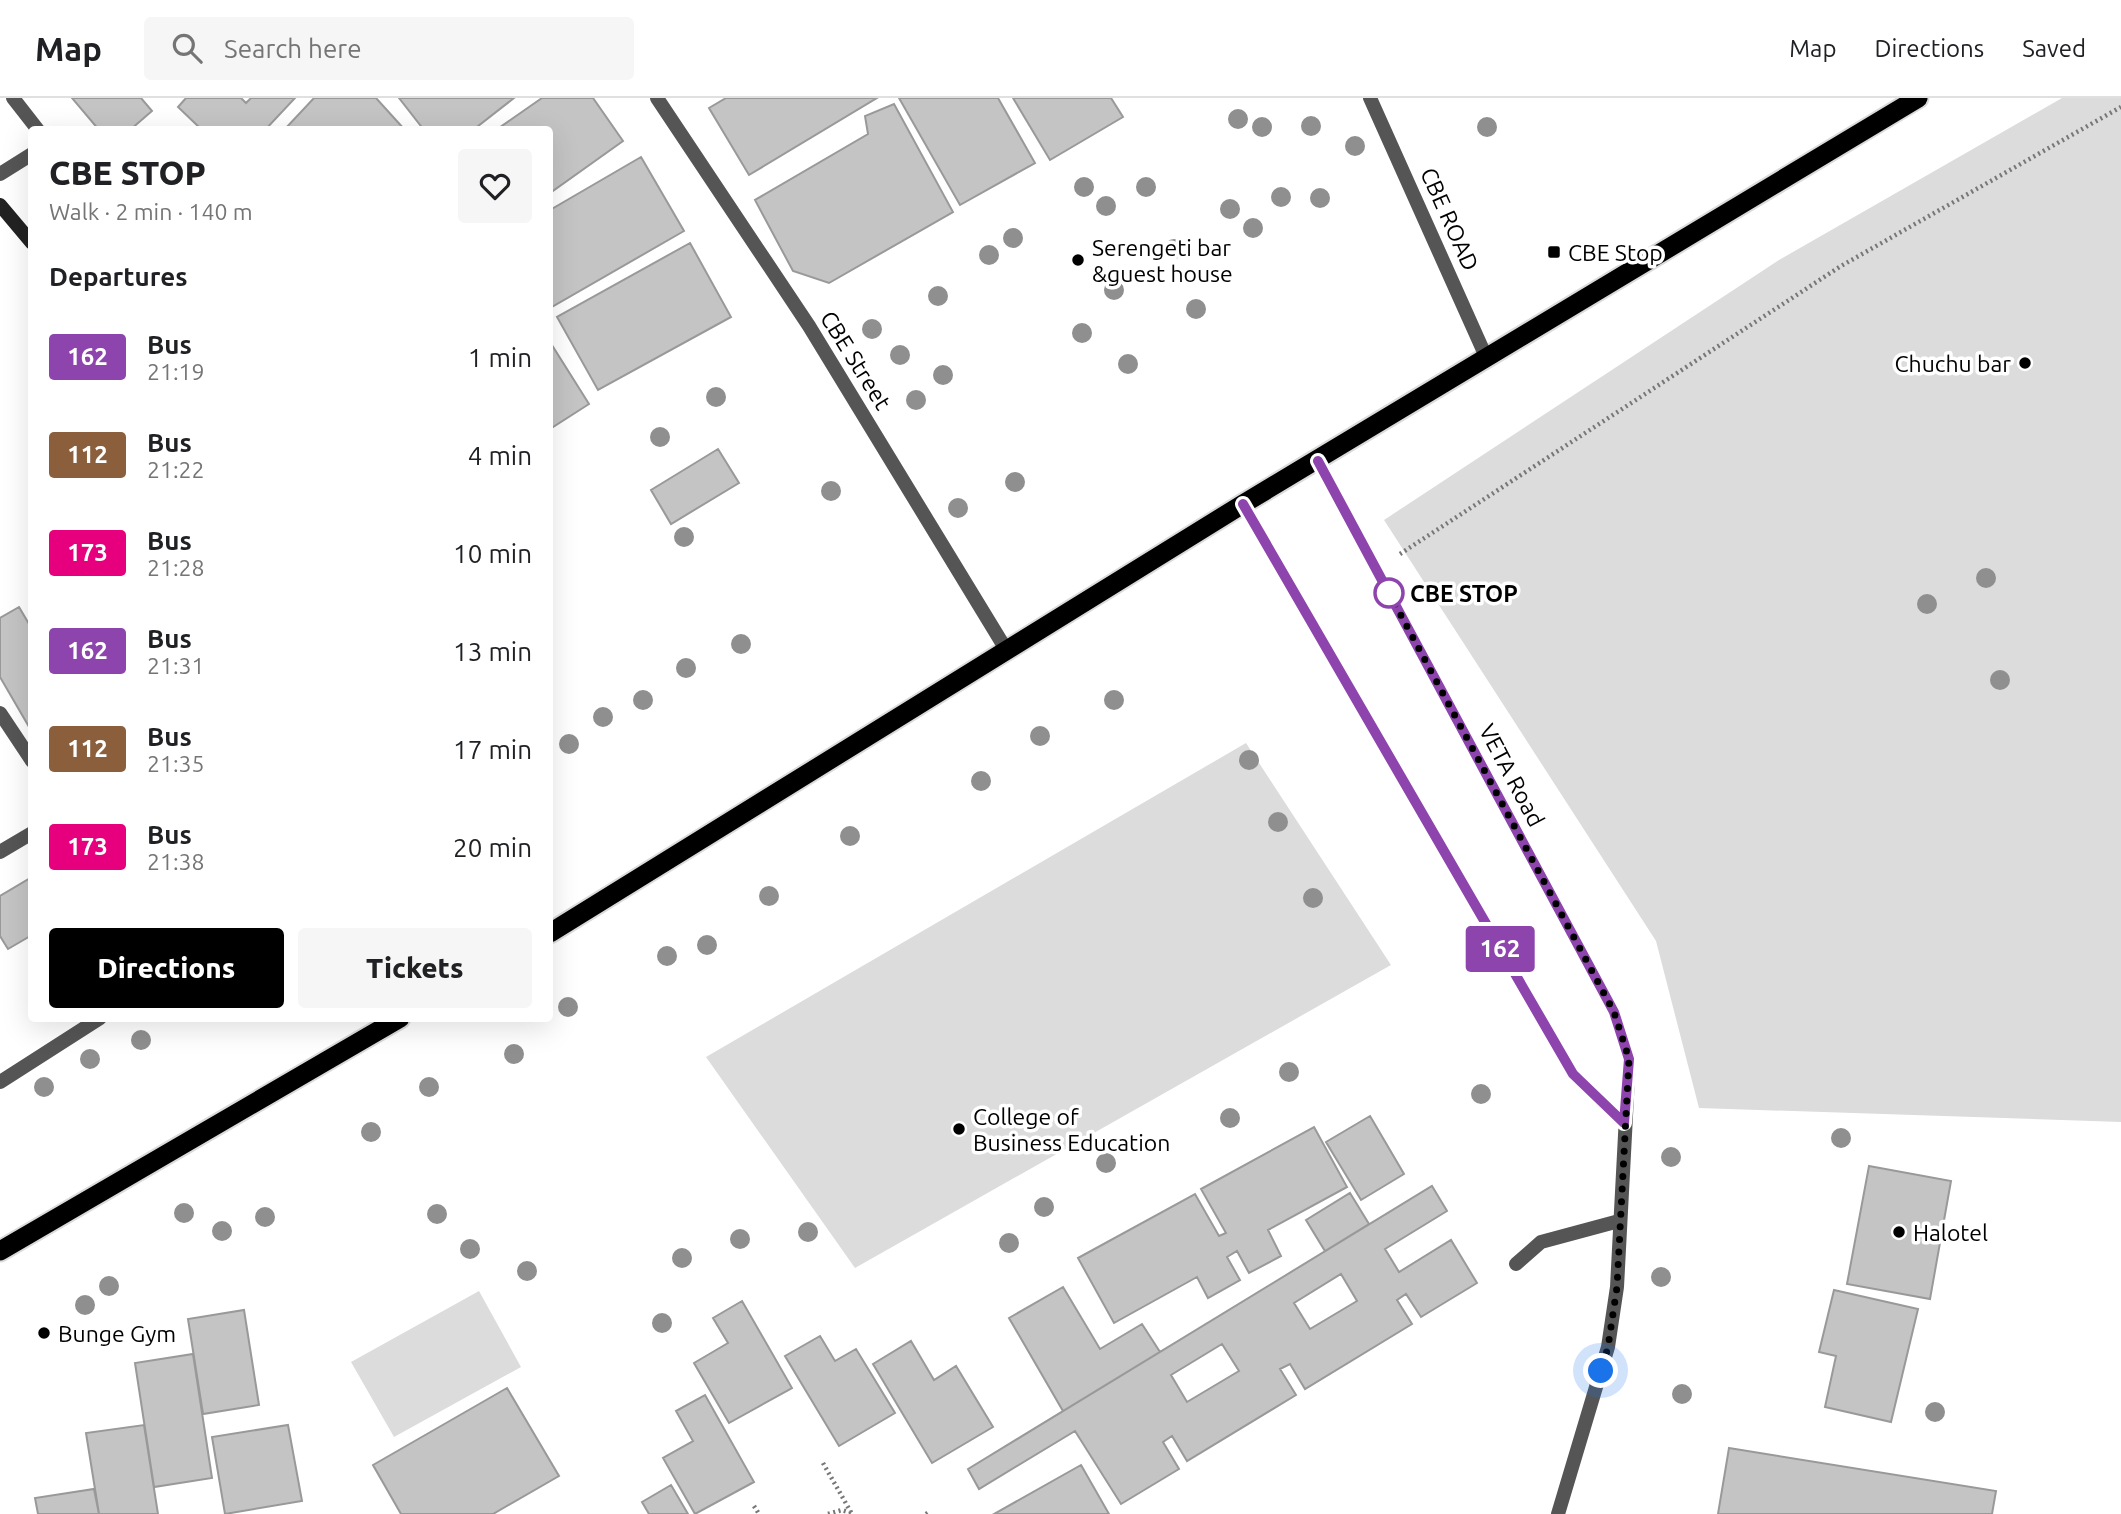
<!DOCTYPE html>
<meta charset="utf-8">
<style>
:root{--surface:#fff;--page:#f6f6f6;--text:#202124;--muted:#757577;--line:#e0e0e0;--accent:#000}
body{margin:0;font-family:Ubuntu,sans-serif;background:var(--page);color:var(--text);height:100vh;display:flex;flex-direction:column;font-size:26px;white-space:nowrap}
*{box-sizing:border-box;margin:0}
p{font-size:23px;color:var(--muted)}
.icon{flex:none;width:38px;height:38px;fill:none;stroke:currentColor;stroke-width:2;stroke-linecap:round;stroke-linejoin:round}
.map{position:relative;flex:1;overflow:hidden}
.sheet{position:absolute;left:28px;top:28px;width:525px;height:896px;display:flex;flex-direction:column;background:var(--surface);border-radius:7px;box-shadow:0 7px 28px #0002}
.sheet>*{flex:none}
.badge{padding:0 14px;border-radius:5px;font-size:24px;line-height:46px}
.you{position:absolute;width:35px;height:35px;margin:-18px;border:5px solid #fff;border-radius:50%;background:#1a73e8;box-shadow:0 0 0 10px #1a73e833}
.map>.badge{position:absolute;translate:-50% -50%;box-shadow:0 0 0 4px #fff}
h2{padding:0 21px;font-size:26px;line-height:63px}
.round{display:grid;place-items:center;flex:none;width:74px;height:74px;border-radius:7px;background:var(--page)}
.summary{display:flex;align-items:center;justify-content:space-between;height:119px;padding:0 21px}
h1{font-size:33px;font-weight:800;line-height:52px}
.primary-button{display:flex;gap:14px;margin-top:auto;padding:14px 21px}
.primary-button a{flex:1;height:80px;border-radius:7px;background:var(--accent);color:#fff;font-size:28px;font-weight:800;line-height:80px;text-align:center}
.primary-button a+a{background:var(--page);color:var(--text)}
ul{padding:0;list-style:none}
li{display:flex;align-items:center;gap:21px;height:98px;padding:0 21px}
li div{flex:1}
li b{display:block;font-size:26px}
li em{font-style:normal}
li .badge{min-width:77px;font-weight:700;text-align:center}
header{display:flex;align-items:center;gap:42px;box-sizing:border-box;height:98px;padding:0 35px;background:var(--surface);border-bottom:2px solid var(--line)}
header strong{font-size:33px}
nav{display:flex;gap:38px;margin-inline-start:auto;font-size:24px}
.search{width:490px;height:63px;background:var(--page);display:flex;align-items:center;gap:18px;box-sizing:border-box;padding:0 24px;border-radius:7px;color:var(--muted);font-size:26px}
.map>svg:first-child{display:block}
.green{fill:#dcdcdc}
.building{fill:#c4c4c4;stroke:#999;stroke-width:2;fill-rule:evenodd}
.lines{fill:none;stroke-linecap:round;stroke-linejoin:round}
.trunk-casing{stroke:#dbdbdb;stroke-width:23}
.path{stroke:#777;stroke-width:4.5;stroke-dasharray:2 3.5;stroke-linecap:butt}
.service{stroke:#555;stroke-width:14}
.minor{stroke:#555;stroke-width:14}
.secondary{stroke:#222;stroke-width:14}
.trunk{stroke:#000;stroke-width:19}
.tree{fill:#8f8f8f}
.line-casing{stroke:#fff;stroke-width:16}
.line{stroke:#8e44ad;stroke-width:10}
.walk{stroke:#000;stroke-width:7;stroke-dasharray:0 12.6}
.poi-dot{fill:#000;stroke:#fff;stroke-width:2.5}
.stop-dot{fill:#fff;stroke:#8e44ad;stroke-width:3.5}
.labels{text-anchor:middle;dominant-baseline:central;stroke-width:7;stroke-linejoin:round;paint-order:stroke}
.street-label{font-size:23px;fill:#000;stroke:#fff}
.poi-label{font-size:23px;fill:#000;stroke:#fff;text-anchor:start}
.stop-label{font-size:23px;font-weight:bold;fill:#000;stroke:#fff;text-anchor:start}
</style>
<header>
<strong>Map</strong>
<div class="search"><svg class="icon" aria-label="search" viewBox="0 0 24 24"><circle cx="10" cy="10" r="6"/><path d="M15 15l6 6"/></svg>Search here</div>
<nav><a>Map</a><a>Directions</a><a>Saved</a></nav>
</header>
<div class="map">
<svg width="2121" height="1416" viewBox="0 0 2121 1416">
<rect width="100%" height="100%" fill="#fff"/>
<path class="green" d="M 2062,0 L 2121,0 L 2121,1024 L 1699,1010 L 1656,843 L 1384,422 L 1779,162 Z
M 1246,645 L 1391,867 L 855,1170 L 706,959 Z
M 479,1193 L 521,1269 L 394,1339 L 351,1264 Z"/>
<path class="building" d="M 72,0 L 141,0 L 152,13 L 130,32 L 99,32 Z
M 186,0 L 241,0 L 246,5 L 251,0 L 295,0 L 265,32 L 202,32 L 178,9 Z
M 314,0 L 376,0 L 405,32 L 284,32 Z
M 399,0 L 514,0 L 473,32 L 424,32 Z
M 542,0 L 593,0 L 623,43 L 550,95 L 550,32 L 496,32 Z
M 726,0 L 877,0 L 749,77 L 709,10 Z
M 899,0 L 998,0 L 1035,65 L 960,107 Z
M 1013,0 L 1111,0 L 1123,19 L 1050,62 Z
M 894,6 L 953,114 L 829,185 L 793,173 L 755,102 L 868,36 L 865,18 Z
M 641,59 L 684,133 L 550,210 L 550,112 Z
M 690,145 L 731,219 L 598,292 L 557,219 Z
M 550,244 L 589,306 L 550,331 Z
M 718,351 L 739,385 L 671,426 L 651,392 Z
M 19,509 L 32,531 L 32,634 L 0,579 L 0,520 Z
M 32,779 L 32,837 L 8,851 L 0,838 L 0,798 Z
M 1370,1018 L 1404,1076 L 1361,1102 L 1326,1044 Z
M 1314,1029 L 1347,1089 L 1268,1132 L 1281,1158 L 1249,1175 L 1237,1153 L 1227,1159 L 1240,1182 L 1208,1200 L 1197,1179 L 1114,1225 L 1078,1160 L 1195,1096 L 1219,1138 L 1226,1135 L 1201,1091 Z
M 1869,1068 L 1951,1083 L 1930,1201 L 1847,1186 Z
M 1432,1088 L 1447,1113 L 1385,1151 L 1399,1174 L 1451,1142 L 1477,1185 L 1421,1219 L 1406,1196 L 1397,1202 L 1412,1226 L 1305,1291 L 1290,1266 L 1280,1271 L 1296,1297 L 1187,1363 L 1172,1338 L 1163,1344 L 1179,1371 L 1121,1406 L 1075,1333 L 979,1391 L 968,1371 ZM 1341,1176 L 1357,1203 L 1310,1231 L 1294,1205 ZM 1222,1246 L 1239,1273 L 1187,1304 L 1171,1277 Z
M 1350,1095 L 1369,1126 L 1325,1153 L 1306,1122 Z
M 1063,1189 L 1100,1251 L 1142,1226 L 1160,1254 L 1063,1313 L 1009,1220 Z
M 1834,1192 L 1918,1211 L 1891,1324 L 1825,1309 L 1836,1258 L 1819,1254 Z
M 742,1203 L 792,1290 L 729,1325 L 694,1265 L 728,1245 L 713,1220 Z
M 244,1212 L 259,1307 L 203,1316 L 188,1221 Z
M 820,1238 L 835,1263 L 856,1251 L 895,1315 L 839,1348 L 785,1258 Z
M 911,1243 L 934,1282 L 956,1268 L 993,1329 L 932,1365 L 873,1266 Z
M 193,1256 L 212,1380 L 154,1389 L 135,1265 Z
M 507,1290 L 559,1378 L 493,1416 L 401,1416 L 373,1367 Z
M 705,1297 L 754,1384 L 695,1416 L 663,1360 L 693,1343 L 676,1313 Z
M 144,1327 L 158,1416 L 99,1416 L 86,1335 Z
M 288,1327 L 302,1403 L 225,1416 L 212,1339 Z
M 1729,1350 L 1996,1393 L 1992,1416 L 1718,1416 Z
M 1081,1367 L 1109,1416 L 994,1416 Z
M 671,1387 L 688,1416 L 649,1416 L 642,1404 Z
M 94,1391 L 99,1416 L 38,1416 L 35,1400 Z"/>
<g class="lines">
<g class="trunk-casing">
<path id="trunk" d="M 550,835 L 1243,406 L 1918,0
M 0,1153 L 400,920"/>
</g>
<path class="path" d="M 1400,456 L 1841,168 L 2121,9
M 823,1365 L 852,1416
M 754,1408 L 759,1416
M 828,1416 L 842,1412 L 851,1415
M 926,1416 L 929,1414"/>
<path class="service" d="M 1516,1166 L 1541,1144 L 1619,1123"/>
<path class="minor" d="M 13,0 L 38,32
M 657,0 L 809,228 L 1007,553
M 1370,0 L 1487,261
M 0,76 L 32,56
M 1318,363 L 1614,914 L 1629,961 L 1617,1189 L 1608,1249 L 1558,1416
M 1243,406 L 1573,976 L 1624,1025
M 0,615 L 32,663
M 0,754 L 32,735
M 0,984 L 100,920"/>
<path class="secondary" d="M 0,107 L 32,145"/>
<use href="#trunk" class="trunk"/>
</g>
<g class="tree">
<circle cx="1238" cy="21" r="10"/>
<circle cx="1311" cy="28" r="10"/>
<circle cx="1262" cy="29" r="10"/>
<circle cx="1487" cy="29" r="10"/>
<circle cx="1355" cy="48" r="10"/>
<circle cx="1084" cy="89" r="10"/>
<circle cx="1146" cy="89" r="10"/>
<circle cx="1281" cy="99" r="10"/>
<circle cx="1320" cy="100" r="10"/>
<circle cx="1106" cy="108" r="10"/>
<circle cx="1230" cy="111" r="10"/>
<circle cx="1253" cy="130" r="10"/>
<circle cx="1013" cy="140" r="10"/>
<circle cx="1174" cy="151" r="10"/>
<circle cx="989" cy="157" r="10"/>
<circle cx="1114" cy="192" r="10"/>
<circle cx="938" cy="198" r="10"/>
<circle cx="1196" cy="211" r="10"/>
<circle cx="872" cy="231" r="10"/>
<circle cx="1082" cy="235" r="10"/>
<circle cx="900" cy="257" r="10"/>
<circle cx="1128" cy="266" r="10"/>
<circle cx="943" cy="277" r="10"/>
<circle cx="716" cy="299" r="10"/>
<circle cx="916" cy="302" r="10"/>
<circle cx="660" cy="339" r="10"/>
<circle cx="1015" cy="384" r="10"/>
<circle cx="831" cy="393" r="10"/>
<circle cx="958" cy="410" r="10"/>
<circle cx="684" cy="439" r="10"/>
<circle cx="1986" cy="480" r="10"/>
<circle cx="1927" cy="506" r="10"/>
<circle cx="741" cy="546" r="10"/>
<circle cx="686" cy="570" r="10"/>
<circle cx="2000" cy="582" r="10"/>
<circle cx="643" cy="602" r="10"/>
<circle cx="1114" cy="602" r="10"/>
<circle cx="603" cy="619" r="10"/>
<circle cx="1040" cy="638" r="10"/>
<circle cx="569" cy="646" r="10"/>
<circle cx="1249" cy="662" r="10"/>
<circle cx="981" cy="683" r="10"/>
<circle cx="1278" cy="724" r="10"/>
<circle cx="850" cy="738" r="10"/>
<circle cx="769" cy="798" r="10"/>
<circle cx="1313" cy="800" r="10"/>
<circle cx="707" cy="847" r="10"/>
<circle cx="667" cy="858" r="10"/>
<circle cx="568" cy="909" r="10"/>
<circle cx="141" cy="942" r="10"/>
<circle cx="514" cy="956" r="10"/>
<circle cx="90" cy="961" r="10"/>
<circle cx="1289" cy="974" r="10"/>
<circle cx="44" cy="989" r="10"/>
<circle cx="429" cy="989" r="10"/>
<circle cx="1481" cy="996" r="10"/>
<circle cx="1230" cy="1020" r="10"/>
<circle cx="371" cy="1034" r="10"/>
<circle cx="1841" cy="1040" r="10"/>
<circle cx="1671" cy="1059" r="10"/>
<circle cx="1106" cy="1065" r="10"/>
<circle cx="1044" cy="1109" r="10"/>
<circle cx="184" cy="1115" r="10"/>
<circle cx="437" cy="1116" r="10"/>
<circle cx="265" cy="1119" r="10"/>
<circle cx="222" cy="1133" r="10"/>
<circle cx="808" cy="1134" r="10"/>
<circle cx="740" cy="1141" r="10"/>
<circle cx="1009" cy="1145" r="10"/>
<circle cx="470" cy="1151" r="10"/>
<circle cx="682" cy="1160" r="10"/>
<circle cx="527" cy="1173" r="10"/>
<circle cx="1661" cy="1179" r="10"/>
<circle cx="109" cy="1188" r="10"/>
<circle cx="85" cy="1207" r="10"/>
<circle cx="662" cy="1225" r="10"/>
<circle cx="1682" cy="1296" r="10"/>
<circle cx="1935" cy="1314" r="10"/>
</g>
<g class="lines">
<g class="line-casing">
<path id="line" d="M 1243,406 L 1573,976 L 1624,1025 L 1629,961 L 1614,914 L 1318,363"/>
</g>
<use href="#line" class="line"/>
<path class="walk" d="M 1389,495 L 1614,914 L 1629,961 L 1617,1189 L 1608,1249 L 1601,1273"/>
</g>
<g class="poi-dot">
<rect x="1547" y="147" width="14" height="14" rx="3.5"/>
<circle cx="1078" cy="162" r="7"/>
<circle cx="2025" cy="265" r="7"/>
<circle cx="959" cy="1031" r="7"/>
<circle cx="1899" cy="1134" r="7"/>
<circle cx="44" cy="1235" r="7"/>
</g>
<circle class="stop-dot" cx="1389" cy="495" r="14"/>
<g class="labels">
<g class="street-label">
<text transform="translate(1450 121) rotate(66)">CBE ROAD</text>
<text transform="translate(856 262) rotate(58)">CBE Street</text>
<text transform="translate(1512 677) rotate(62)">VETA Road</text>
</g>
<g class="poi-label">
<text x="1092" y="149">Serengeti bar<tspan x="1092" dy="26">&amp;guest house</tspan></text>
<text x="1568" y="154">CBE Stop</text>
<text x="2011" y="265" text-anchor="end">Chuchu bar</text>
<text x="973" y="1018">College of<tspan x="973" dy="26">Business Education</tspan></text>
<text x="1913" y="1134">Halotel</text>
<text x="58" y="1235">Bunge Gym</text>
</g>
<g class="stop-label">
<text x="1410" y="495">CBE STOP</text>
</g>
</g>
</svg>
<div class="you" style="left:1601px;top:1273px"></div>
<b class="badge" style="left:1500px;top:851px;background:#8e44ad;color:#fff">162</b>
<section class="sheet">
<div class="summary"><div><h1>CBE STOP</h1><p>Walk · 2 min · 140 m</p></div><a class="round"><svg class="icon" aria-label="heart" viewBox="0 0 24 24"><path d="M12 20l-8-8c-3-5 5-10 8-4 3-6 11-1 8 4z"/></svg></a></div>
<h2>Departures</h2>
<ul>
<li><span class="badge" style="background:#8e44ad;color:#fff">162</span><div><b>Bus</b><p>21:19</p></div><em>1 min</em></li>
<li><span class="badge" style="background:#8b5e3c;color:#fff">112</span><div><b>Bus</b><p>21:22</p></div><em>4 min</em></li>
<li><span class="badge" style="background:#e6007e;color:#fff">173</span><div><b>Bus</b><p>21:28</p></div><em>10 min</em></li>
<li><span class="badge" style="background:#8e44ad;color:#fff">162</span><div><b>Bus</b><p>21:31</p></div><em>13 min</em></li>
<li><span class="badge" style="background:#8b5e3c;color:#fff">112</span><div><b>Bus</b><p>21:35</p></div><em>17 min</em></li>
<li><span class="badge" style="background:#e6007e;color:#fff">173</span><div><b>Bus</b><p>21:38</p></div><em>20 min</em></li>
</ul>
<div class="primary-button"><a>Directions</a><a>Tickets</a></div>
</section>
</div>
